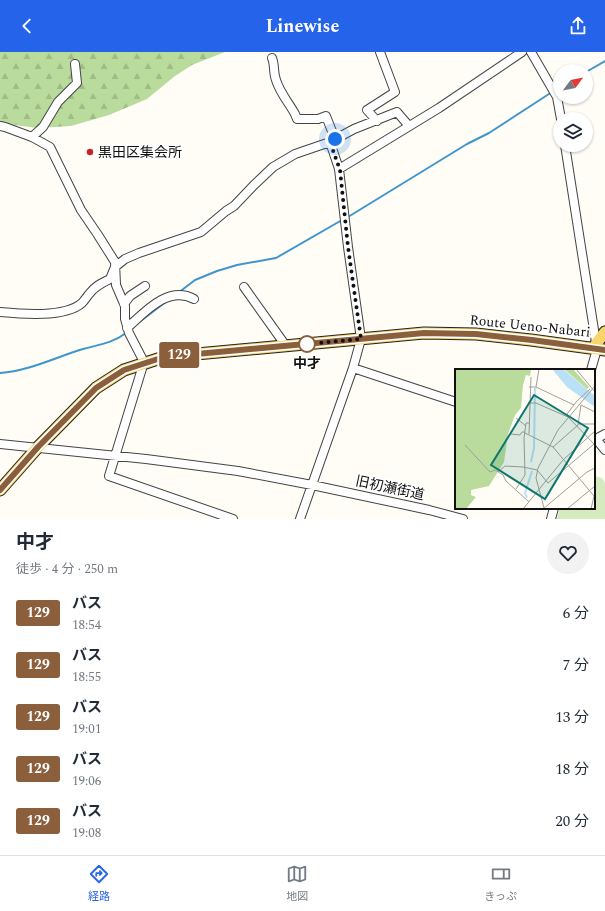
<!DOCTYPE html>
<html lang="ja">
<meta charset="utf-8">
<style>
:root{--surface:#fff;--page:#f2f2f3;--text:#1f2937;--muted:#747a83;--line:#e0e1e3;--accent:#2563eb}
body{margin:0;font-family:Spectral,"Noto Sans JP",serif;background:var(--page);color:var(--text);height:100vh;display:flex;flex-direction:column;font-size:15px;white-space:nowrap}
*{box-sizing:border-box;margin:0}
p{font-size:13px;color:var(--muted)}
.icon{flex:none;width:22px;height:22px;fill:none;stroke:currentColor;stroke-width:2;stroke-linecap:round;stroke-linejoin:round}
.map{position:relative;height:467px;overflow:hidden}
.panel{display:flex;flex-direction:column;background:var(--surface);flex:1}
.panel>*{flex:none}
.badge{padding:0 8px;border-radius:3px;font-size:14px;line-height:26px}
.needle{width:26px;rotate:58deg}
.fabs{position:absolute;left:553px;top:12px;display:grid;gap:8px}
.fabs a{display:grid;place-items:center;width:40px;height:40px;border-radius:50%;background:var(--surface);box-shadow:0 1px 3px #0004;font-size:20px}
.you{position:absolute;width:20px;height:20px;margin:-10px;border:3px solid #fff;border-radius:50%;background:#1a73e8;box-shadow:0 0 0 6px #1a73e833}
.map>.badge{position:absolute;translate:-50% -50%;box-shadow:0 0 0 2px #fff}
.round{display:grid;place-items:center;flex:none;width:42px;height:42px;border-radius:21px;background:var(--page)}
.headline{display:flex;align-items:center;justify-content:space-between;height:68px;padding:0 16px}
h1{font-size:19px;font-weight:700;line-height:30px}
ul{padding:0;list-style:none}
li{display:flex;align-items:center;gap:12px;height:52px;padding:0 16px}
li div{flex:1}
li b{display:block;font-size:15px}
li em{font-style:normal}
li .badge{min-width:44px;font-weight:700;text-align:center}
header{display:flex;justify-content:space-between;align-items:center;height:52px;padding:0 16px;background:var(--accent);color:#fff;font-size:18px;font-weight:700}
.tab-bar{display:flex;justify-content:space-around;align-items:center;height:56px;border-top:1px solid var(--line);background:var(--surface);font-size:11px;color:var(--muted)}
.tab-bar a{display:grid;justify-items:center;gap:2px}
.tab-bar .active{color:var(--accent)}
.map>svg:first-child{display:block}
.grass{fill:#d5ebbd}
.forest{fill:url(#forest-firs)}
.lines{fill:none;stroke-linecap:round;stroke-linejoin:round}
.stream{stroke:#3f96cf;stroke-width:2}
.minor-casing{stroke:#444;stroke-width:10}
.major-casing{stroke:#222;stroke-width:13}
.minor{stroke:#fff;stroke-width:8}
.major{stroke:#f9d66b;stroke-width:11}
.line-casing{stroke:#fff;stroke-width:9}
.line{stroke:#8b5e3c;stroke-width:6}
.walk{stroke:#111;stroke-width:4;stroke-dasharray:0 7.2}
.poi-dot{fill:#c4262e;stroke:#fff;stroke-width:1.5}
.stop-dot{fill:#fff;stroke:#8b5e3c;stroke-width:2}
.labels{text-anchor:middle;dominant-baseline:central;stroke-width:4;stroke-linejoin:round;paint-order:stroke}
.poi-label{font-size:14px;fill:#111;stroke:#fff;text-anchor:start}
.street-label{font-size:14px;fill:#111;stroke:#fff}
.stop-label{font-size:14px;font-weight:bold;fill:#111;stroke:#fff}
.inset-river{fill:none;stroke:#b9e0f7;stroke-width:2}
.inset-road{fill:none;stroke:#a09f9a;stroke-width:1}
.view{fill:#0f766e;fill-opacity:0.15;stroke:#0f766e;stroke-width:2}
.inset-edge{fill:none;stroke:#111;stroke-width:2}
</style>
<header><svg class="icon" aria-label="back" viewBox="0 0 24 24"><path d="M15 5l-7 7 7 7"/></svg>Linewise<svg class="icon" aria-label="share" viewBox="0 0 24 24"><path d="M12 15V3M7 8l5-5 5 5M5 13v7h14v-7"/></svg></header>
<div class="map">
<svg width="605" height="467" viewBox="0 0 605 467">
<defs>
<pattern id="forest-firs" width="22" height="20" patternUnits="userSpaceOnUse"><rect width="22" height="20" fill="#b9dc9c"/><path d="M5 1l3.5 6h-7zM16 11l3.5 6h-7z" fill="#9ebc85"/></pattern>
</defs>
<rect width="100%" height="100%" fill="#fffdf5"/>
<path class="grass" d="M 594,424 L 602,426 L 605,431 L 605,467 L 557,467 L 560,456 L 594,456 Z"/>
<path class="forest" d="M 0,0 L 225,0 L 192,13 L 175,24 L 147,47 L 109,63 L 71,74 L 37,76 L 0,71 Z"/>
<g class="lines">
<path class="stream" d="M 586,20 L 605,9
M 348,165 L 467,92 L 489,81 L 552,40
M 178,241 L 195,228 L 217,219 L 237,213 L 276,206 L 342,168
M 138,271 L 167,249
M 0,321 C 29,319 56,305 83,297 C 98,293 113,291 126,281"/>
<g class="minor-casing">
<path id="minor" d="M 531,0 L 557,45 L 561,67
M 272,6 C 275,13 273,20 276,28 C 280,41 289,51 295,62 L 297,67 L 318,67 L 326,64 L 335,87
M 377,69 L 367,58 L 395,40 L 380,0
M 0,74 L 5,75 L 32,85 L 50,95 L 81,158 L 98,183 L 115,210 L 116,233 L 125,254 L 125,267 L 129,281 L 144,310 L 109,424 L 233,467
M 32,85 L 43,75 L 58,50 L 77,31 L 75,12
M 565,93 L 597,297 L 591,318
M 339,117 L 439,56 L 522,0
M 244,235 L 286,294
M 124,252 L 130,244 L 145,234
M 0,260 C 21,262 65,266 82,251 C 85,248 87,244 90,241 C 95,234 102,231 110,227 L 115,215 L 125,207 L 139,201 L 201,180 L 226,159 L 234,154 L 254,133 L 273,115 L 295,102 L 330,90 L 354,77 L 397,60 L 409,74
M 127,276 C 145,260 168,233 194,247
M 353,316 L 456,350
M 596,387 L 605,398
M 594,388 L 605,382
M 0,392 L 146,407 L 238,419 L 312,433 L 429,458 L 463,467
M 300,467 L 353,316 L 361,287 L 348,195 L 339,117 L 330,90
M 551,467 L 554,456"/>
</g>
<g class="major-casing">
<path id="major" d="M 596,292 L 605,280
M 0,438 L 38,395 L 96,336 L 124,318 L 164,305 L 424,281 L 476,282 L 531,288 L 605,298"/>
</g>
<use href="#minor" class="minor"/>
<use href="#major" class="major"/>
</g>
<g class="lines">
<g class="line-casing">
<path id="line" d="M 0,438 L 38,395 L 96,336 L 124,318 L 164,305 L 424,281 L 476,282 L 532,288 L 605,298"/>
</g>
<use href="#line" class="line"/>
<path class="walk" d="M 307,292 L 361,287 L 348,195 L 340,118 L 330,90 L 335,87"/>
</g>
<circle class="poi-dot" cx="90" cy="100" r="4"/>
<circle class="stop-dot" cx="307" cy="292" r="8"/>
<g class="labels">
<g class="poi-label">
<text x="98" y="100">黒田区集会所</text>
</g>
<g class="street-label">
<text transform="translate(530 274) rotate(6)">Route Ueno-Nabari</text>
<text transform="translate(390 436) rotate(12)">旧初瀬街道</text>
</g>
<g class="stop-label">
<text x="307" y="311">中才</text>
</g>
</g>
<g transform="translate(455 317)">
<rect width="140" height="140" fill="#fffdf5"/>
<path d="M 0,0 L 76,0 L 75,7 L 71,6 L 68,16 L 66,39 L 60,46 L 53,65 L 49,93 L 34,117 L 16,121 L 16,126 L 21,128 L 11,140 L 0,140 ZM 109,0 L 118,0 L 134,18 L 132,20 Z" fill="#b9dc9c"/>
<path d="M 97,0 L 108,0 L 140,27 L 140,38 L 112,18 Z" fill="#b9e0f7"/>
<path class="inset-river" d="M 76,93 L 79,79 L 80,19M 72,129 L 70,124 L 77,102"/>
<path class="inset-road" d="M 121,0 L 140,23M 74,18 L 81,18 L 119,36M 81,18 L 84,0M 73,34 L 81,34 L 113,48 L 140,76M 113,48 L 112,45 L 122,32 L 135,20M 61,49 L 71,57M 124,55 L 140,55M 70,64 L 98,78 L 139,127 L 136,140M 56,65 L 65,66 L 67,63 L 70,63M 74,65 L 76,8M 10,76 L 35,103 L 40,101 L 48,106 L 51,112 L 74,133M 98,78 L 123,56 L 126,36 L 140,43M 43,103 L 50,97 L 68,98 L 82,101 L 93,114 L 139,75M 61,120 L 70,106 L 69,69 L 71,54 L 74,54M 89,139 L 81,109 L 83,99 L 103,61 L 140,17M 68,140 L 108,91 L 140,62M 88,140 L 132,103 L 140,99M 112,140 L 140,117"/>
<path class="view" d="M 79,26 L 133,59 L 90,130 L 36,96 Z"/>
<rect width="140" height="140" class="inset-edge"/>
</g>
</svg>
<div class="fabs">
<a><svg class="needle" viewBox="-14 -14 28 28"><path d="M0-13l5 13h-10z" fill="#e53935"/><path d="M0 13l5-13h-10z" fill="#747a83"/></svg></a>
<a><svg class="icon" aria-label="layers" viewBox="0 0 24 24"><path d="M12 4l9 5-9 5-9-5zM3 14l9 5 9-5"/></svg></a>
</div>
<div class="you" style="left:335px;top:87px"></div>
<b class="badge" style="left:179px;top:303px;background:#8b5e3c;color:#fff">129</b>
</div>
<section class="panel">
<div class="headline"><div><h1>中才</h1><p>徒歩 · 4 分 · 250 m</p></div><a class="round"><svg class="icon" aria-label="heart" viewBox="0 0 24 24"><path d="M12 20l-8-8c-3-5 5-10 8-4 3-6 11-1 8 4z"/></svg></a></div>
<ul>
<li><span class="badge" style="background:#8b5e3c;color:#fff">129</span><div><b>バス</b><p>18:54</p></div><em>6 分</em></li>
<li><span class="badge" style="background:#8b5e3c;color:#fff">129</span><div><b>バス</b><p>18:55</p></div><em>7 分</em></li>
<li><span class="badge" style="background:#8b5e3c;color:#fff">129</span><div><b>バス</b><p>19:01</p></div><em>13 分</em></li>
<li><span class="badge" style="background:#8b5e3c;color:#fff">129</span><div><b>バス</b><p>19:06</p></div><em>18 分</em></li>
<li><span class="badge" style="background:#8b5e3c;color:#fff">129</span><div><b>バス</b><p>19:08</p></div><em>20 分</em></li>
</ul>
</section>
<nav class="tab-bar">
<a class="active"><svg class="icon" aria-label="directions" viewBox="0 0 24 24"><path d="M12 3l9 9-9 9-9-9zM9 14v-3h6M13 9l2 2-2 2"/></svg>経路</a>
<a><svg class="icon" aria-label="map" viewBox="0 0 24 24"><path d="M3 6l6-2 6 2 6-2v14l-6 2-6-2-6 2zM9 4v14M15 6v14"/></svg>地図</a>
<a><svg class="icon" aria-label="tickets" viewBox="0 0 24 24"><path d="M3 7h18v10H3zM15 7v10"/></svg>きっぷ</a>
</nav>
